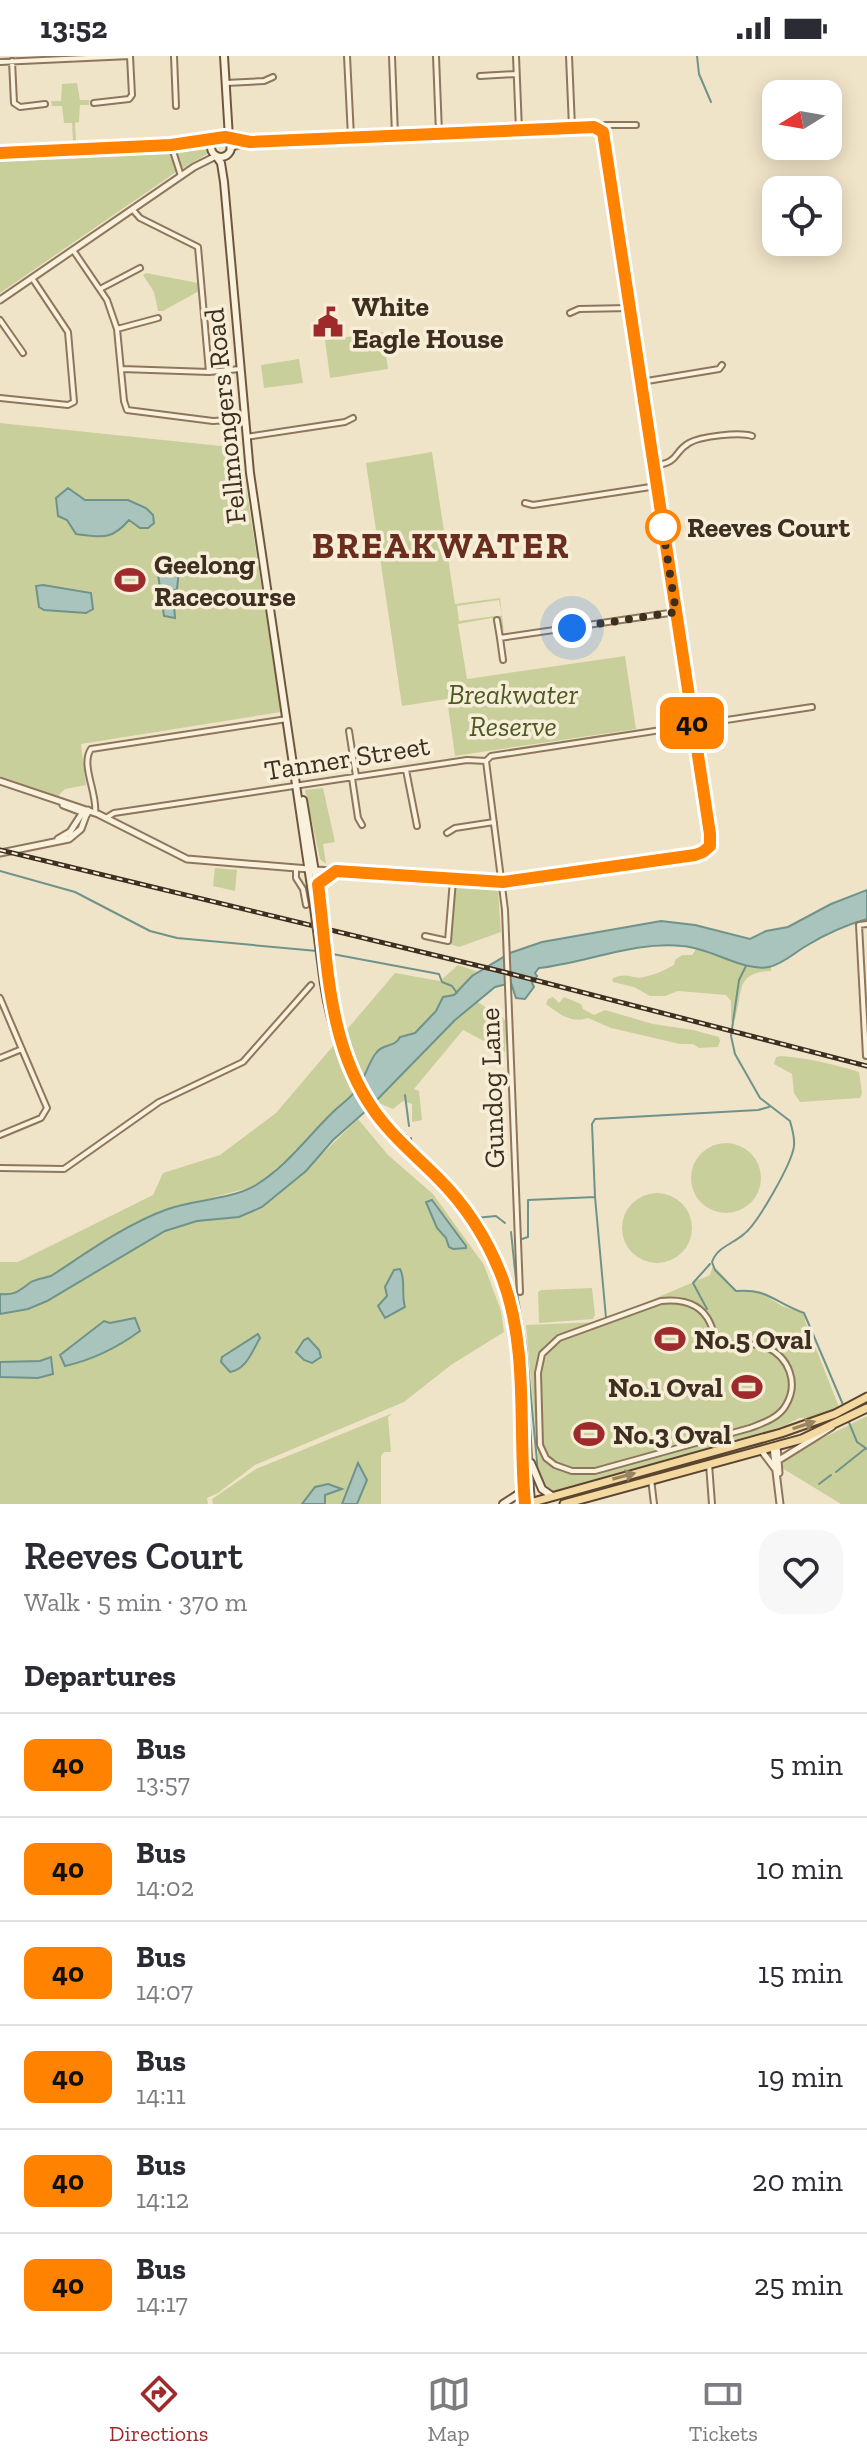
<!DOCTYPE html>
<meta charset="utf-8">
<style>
:root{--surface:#fff;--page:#f7f7f7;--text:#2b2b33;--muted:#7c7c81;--line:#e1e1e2;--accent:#9e2a2b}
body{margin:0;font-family:"Zilla Slab",serif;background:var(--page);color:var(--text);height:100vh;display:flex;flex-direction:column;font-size:30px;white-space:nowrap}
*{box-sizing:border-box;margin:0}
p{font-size:26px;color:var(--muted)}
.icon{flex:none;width:44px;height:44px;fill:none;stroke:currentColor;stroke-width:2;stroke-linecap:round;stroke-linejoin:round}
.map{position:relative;height:1448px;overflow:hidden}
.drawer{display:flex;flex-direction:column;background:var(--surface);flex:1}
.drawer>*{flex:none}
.badge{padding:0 16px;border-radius:12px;font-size:28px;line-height:52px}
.needle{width:52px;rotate:259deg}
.tools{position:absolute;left:762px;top:24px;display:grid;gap:16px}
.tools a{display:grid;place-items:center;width:80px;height:80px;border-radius:16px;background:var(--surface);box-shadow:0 4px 20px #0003;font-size:40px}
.you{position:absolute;width:40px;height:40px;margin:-20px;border:6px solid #fff;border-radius:50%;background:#1a73e8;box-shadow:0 0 0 12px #1a73e833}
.map>.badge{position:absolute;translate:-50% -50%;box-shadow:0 0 0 4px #fff}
h2{padding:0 24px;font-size:30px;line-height:72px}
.round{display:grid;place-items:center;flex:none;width:84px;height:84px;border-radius:24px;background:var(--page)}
.head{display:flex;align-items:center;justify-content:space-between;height:136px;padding:0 24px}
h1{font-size:38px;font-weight:600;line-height:60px}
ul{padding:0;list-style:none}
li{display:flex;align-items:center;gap:24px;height:104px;padding:0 24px;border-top:2px solid var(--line)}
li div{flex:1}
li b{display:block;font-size:30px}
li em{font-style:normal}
li .badge{min-width:88px;font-weight:700;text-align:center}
.status{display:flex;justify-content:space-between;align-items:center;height:56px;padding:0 40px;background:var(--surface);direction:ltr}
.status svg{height:22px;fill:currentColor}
.menu{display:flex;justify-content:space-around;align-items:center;height:112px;border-top:2px solid var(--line);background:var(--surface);font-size:22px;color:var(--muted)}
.menu a{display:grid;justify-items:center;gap:4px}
.menu .current{color:var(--accent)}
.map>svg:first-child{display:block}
.green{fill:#c9cf9b}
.water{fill:#a9c4bc;stroke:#6f938a;stroke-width:2}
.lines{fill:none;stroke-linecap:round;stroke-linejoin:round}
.stream{stroke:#6f938a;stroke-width:2}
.minor-casing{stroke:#8d765c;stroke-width:8}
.tertiary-casing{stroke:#8d765c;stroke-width:9}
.secondary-casing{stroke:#6f573f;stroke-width:10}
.primary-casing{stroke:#5b4430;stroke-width:11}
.minor{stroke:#faf1dc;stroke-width:4}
.tertiary{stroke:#faf1dc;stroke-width:5}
.secondary{stroke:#faf1dc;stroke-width:6}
.primary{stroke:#f3d9a0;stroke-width:7}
.rail-casing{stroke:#3d2e20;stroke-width:5}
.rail{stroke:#f7eed8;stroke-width:2;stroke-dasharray:6;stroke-linecap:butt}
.secondary-bridge-casing{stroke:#6f573f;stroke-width:10;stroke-linecap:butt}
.secondary-bridge{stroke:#faf1dc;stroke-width:6}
.oneway{fill:#988460}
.line-casing{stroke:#fff;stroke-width:18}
.line{stroke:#ff8200;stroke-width:12}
.walk{stroke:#3d2e20;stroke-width:8;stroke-dasharray:0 14.4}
.stop-dot{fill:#fff;stroke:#ff8200;stroke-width:4}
.labels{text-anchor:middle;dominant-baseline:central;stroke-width:7;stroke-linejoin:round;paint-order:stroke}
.poi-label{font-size:28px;font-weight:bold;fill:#3d2e20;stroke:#f7eed8;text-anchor:start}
.street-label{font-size:28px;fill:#3d2e20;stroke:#f7eed8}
.stop-label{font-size:28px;font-weight:bold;fill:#3d2e20;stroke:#f7eed8;text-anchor:start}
.park-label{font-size:28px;font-style:italic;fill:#4d5a26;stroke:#f7eed8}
.district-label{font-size:36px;font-weight:bold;letter-spacing:2px;fill:#6b2e1e;stroke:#f7eed8}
</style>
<div class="status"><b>13:52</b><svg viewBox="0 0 49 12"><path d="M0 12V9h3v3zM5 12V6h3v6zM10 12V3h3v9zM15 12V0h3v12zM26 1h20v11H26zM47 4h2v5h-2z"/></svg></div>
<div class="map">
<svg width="867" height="1448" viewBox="0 0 867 1448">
<rect width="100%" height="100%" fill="#f0e4c8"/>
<path class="green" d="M 77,27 L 80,44 L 89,44 L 89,49 L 80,49 L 79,66 L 75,67 L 76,85 L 73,85 L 72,67 L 64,67 L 62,50 L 52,50 L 51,45 L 61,45 L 62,28 Z
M 200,93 L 207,94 L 207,98 L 176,116 L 0,237 L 0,103 Z
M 146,217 L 198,227 L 199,235 L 163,255 L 158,255 L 154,236 L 143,219 Z
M 383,276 L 388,313 L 330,322 L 325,284 Z
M 299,303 L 303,327 L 264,332 L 261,309 Z
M 0,367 L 240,392 L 281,656 L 81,688 L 86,729 L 65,733 L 58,740 L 0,720 Z
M 432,396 L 455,548 L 500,542 L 504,576 L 498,561 L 502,559 L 499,544 L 457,550 L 459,565 L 495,560 L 495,570 L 492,562 L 458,568 L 467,623 L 625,600 L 636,673 L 455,700 L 447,643 L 402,650 L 366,407 Z
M 323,732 L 335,786 L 323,788 L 326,808 L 320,803 L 305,734 Z
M 215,812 L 237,814 L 235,835 L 213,830 Z
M 455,830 L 495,832 L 498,835 L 501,876 L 459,891 L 450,888 Z
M 697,892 C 720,899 747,914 771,910 L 771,915 C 735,916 743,936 735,963 L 731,966 L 731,945 L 726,939 L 678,935 L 665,940 L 650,940 L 634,931 L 613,926 L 612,923 C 627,915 632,924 644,921 C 654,919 665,914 674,909 L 675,904 L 682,899 L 692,899 Z
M 504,901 L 505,928 L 500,930 L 472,920 L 454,939 L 443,941 L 436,955 L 415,977 L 404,980 L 396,988 L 375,997 L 366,1019 L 348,1044 L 307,1086 L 295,1094 L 288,1107 L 276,1112 L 270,1119 L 253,1131 L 168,1153 L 136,1168 L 51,1220 L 32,1225 L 26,1233 L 7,1239 L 0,1238 L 0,1206 L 18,1206 L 153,1139 L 163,1117 L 220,1099 L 276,1057 L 395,917 L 440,925 L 458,909 L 479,916 Z
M 553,941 L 559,947 L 564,941 L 581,948 L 583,953 L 594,959 L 605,954 L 653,968 L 693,974 L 719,981 L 720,985 L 718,991 L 699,992 L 693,988 L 680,988 L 611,972 L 588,962 C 572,968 559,958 546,948 L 548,943 Z
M 476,945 L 507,965 L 505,996 L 463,974 L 414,1033 L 419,1035 L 422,1064 L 412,1066 L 412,1048 L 403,1045 L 393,1053 L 374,1045 L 437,980 Z
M 781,1000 C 807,1002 834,1008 859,1016 L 862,1037 L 860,1042 L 800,1046 L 794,1037 L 792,1018 L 774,1008 L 776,1001 Z
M 358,1063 L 388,1099 L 433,1138 L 484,1209 L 501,1255 L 504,1276 L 451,1309 L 404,1346 L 255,1409 L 218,1437 L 207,1442 L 208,1448 L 0,1448 L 0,1258 L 28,1253 L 47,1245 L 166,1175 L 197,1165 L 239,1161 L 262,1151 L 314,1106 Z
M691 1122a35 35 0 1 1 70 0a35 35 0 1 1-70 0Z
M622 1172a35 35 0 1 1 70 0a35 35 0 1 1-70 0Z
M 713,1209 L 737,1235 L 758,1235 L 782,1250 L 805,1258 L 805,1265 L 839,1351 L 812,1362 L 799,1362 L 786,1369 L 718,1391 L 551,1437 L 540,1423 L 526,1269 L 600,1266 L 710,1219 Z
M 592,1232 L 595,1259 L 593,1263 L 539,1267 L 538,1236 L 541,1234 Z
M 393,1357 L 388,1361 L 391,1396 L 384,1396 L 381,1400 L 381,1448 L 213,1448 L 212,1443 L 256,1413 Z
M 867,1360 L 867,1448 L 841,1448 L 782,1412 L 785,1401 Z"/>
<path class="water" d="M 68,432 L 85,444 L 128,444 L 146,452 L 153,459 L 154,467 L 148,472 L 140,472 L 129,464 C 111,485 101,481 76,478 L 67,464 L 58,460 L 56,442 Z
M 161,506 L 176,506 L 179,515 L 177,533 L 173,535 L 175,562 L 164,560 L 157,511 Z
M 43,529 L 91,537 L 93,553 L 86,557 L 44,554 L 39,551 L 36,530 Z
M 867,834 L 867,863 C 846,869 824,879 806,890 C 794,897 783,908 769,911 C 743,916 712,892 682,890 C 634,885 586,907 539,912 L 535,917 L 537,920 L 532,927 L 534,931 L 525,943 L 516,942 L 511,927 L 495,931 L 455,964 L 368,1053 L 333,1084 L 306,1115 L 262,1151 L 239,1161 L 197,1165 L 165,1175 L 47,1245 L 28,1253 L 0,1258 L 0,1238 C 15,1240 20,1234 31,1226 C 36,1223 45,1222 51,1220 C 88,1196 126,1168 168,1153 C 196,1143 230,1144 256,1129 C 288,1109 307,1081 334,1055 C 341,1048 350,1043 356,1034 C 365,1023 368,1007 376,997 C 383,987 395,992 400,981 L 415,977 L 436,955 L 443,941 L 454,939 L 472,920 L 510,897 L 542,886 L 661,865 L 695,869 L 750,883 L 766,875 L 788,871 L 831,848 Z
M 432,1144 L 466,1190 L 466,1192 L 453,1193 L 449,1191 L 446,1182 L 437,1172 L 426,1146 Z
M 400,1213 C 406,1223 401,1239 405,1251 L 385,1262 L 378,1250 L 387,1240 L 385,1231 L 394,1214 Z
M 135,1262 L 140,1275 C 118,1291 92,1304 65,1310 L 60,1299 L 104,1265 L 110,1267 Z
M 258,1278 L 260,1282 C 252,1295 247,1313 230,1316 L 221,1306 L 222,1301 Z
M 308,1282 L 319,1294 L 321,1301 L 312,1307 L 304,1304 L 296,1296 L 304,1284 Z
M 51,1301 L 53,1318 L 38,1322 L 0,1321 L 0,1306 L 40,1305 Z
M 358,1407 L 367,1424 L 357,1448 L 342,1448 Z
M 328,1428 L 342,1433 L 325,1439 L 325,1448 L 302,1448 L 315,1431 Z"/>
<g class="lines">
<path class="stream" d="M 697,0 L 699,18 L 711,46
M 0,815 L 75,836 L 150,875 L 177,882 L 317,895
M 327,897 L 439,918 L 442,926 L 452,930 L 457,937
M 746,910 L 739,924 L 731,980 L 735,998 L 760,1042 L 790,1065 C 792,1073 795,1081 794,1090 C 792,1107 758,1167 744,1178 C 733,1188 717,1191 712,1206 L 715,1214 L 736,1235 C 768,1232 775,1247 804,1257 L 844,1351
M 405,1039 L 409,1070
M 411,1082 L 412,1091
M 405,1083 L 406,1079
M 595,1141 L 606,1262
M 475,1162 L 496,1160 L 505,1167
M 511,1176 L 518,1243 L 526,1288 L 538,1416
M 522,1183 L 528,1181 L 528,1144 L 595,1141 L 592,1068 L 595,1063 L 758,1054 L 769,1051
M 707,1253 L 693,1227 L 710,1208
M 848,1364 L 857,1386 L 867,1393
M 836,1416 L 866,1392
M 819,1428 L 831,1419"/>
<g class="minor-casing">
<path id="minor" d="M 174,0 L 176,50
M 347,0 L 351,81
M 392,0 L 395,79
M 436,0 L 439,77
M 516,0 L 519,74
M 569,0 L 572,71
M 12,5 L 14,47 L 20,51 L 45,48
M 0,6 L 130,0
M 480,20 L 516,18
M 226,27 L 264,25 L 273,21
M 94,47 L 129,43 L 132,39 L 130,0
M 600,72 L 605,69 L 636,69
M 171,89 L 181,120
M 133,154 L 140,162 L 198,191 L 209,316
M 73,194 L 107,244 L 117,273 L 124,345 L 127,354 L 213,365 L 245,363
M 100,233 L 140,212
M 570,257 L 579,253 L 629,252
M 0,264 L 23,297
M 117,273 L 158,262
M 122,313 L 209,316 L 240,313
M 641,326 L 719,313 L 722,309
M 0,342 L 68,349 L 74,346 L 68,276 L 32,222
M 246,381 L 345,366 L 353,362
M 653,410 C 681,406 672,397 689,387 C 701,380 740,376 752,380
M 525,447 L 533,449 L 657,430
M 497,564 L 500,582
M 503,604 L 500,582 L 676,556
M 349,675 L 356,720
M 486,705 L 505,854 L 520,1236
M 406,714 L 417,770
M 352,722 L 358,762 L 362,769
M 95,757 C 98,738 80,709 91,693 L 287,663
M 106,762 L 114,757 L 467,704 L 486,705 L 491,700 L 812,651
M 447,777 L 455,772 L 494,766
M 296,813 L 296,822 L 303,833 L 306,849
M 425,880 L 448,885 L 453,824
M 0,942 L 47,1052 L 41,1062 L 0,1079
M 866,1000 L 859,869 L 867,868
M 0,1002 L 22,993
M 0,1112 L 64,1113 L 159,1046 L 243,1006 L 311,929
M 661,1245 C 681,1243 701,1247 710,1267 C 714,1276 715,1282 723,1288 C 738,1291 752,1285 766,1291 C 789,1301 799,1327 786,1349 C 779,1362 763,1367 750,1372 L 595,1415 L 572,1415 L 555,1409 L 546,1402 L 540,1389 L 538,1317 L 542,1298 L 559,1282 Z
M 709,1408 L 712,1448
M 651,1423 L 654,1448"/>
</g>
<g class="tertiary-casing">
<path id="tertiary" d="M 230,83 L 250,86 L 587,71 L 600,72 L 603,76 L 711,783 L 707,794 L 695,799 L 503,826 L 315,814
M 230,92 L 241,88
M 0,244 L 194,111 L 216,100
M 0,725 L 98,758 L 187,803 L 309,813
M 63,749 L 87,758
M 58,783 L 70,776 L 83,756
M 0,797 L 69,783 L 81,773 L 88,754
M 318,828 L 335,816
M 777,1390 L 779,1417
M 773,1391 L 780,1448
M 761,1394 L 776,1414
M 779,1404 L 832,1371"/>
</g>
<g class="secondary-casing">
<path id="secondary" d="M 224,0 L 229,82
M211 91a10 10 0 1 1 20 0a10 10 0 1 1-20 0Z
M 0,96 L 171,89 L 217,83
M 216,100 L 221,107 L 224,126 L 250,417 L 313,844
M 303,744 L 319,840
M 324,928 C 333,988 359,1045 403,1089 C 433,1120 464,1146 485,1185 C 529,1266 523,1358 531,1446
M 519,1315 L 525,1448
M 531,1407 L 542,1433 L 552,1440
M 503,1448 L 523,1435"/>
</g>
<g class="primary-casing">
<path id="primary" d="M 526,1448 L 781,1377 L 835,1358 L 867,1341
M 564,1448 L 802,1383 L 867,1352"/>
</g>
<use href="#minor" class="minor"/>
<use href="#tertiary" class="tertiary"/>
<use href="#secondary" class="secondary"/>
<use href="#primary" class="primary"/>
<g class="rail-casing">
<path id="rail" d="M 0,794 L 500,915 L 867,1010"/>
</g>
<use href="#rail" class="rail"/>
<g class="secondary-bridge-casing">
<path id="secondary-bridge" d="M 319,840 L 332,951 L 349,1012
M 313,844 L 324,928"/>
</g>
<use href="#secondary-bridge" class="secondary-bridge"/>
</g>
<defs><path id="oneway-solid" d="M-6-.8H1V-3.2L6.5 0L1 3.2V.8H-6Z" transform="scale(2)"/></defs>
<g class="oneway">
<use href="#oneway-solid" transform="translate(804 1369) rotate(-18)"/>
<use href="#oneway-solid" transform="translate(624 1420) rotate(-15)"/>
</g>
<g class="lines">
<g class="line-casing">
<path id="line" d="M 0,97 L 171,89 L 225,81 L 250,86 L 594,71 L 603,76 L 710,778 L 710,790 L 703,796 L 695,799 L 503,826 L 336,815 L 318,828 C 328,907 327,989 375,1056 C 393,1081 416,1100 438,1122 C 467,1151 489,1186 503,1224 C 529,1295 518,1374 525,1448"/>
</g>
<use href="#line" class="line"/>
<path class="walk" d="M 572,572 L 676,556 L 661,461 L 663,471"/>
</g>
<defs>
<g id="civic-bare" transform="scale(2.4)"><path d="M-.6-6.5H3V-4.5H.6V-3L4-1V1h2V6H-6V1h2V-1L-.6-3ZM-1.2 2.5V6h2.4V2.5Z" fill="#9e2a2b" stroke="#f7eed8" stroke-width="2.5" paint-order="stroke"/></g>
<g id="stadium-bare" transform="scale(2.4)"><path d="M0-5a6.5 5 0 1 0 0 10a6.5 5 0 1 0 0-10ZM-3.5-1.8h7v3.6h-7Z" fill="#9e2a2b" stroke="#f7eed8" stroke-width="2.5" paint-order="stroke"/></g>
</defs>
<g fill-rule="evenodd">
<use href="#civic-bare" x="328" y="266"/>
<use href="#stadium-bare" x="130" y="524"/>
<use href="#stadium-bare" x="670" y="1283"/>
<use href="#stadium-bare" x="747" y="1331"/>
<use href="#stadium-bare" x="589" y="1378"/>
</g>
<circle class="stop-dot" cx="663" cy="471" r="16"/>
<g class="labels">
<g class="poi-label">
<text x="352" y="250">White<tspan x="352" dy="32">Eagle House</tspan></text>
<text x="154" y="508">Geelong<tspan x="154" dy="32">Racecourse</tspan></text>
<text x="694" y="1283">No.5 Oval</text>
<text x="723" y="1331" text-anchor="end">No.1 Oval</text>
<text x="613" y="1378">No.3 Oval</text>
</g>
<g class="street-label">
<text transform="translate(225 360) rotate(-96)">Fellmongers Road</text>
<text transform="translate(347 702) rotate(-9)">Tanner Street</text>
<text transform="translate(492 1032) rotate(-92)">Gundog Lane</text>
</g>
<g class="stop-label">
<text x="687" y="471">Reeves Court</text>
</g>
<g class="park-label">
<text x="513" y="638">Breakwater<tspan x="513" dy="32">Reserve</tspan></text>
</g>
<g class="district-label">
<text x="441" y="489">BREAKWATER</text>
</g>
</g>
</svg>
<div class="tools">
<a><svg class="needle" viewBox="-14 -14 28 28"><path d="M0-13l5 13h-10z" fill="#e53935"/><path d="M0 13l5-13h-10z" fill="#7c7c81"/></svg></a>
<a><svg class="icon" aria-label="locate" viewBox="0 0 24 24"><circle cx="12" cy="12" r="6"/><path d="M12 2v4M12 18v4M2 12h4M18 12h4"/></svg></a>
</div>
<div class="you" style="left:572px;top:572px"></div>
<b class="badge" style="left:692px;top:667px;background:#ff8200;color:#111">40</b>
</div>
<section class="drawer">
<div class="head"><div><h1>Reeves Court</h1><p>Walk · 5 min · 370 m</p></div><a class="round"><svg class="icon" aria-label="heart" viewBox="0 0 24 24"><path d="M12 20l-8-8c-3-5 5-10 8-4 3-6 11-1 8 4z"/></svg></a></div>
<h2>Departures</h2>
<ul>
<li><span class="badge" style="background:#ff8200;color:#111">40</span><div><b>Bus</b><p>13:57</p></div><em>5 min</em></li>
<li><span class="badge" style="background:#ff8200;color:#111">40</span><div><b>Bus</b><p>14:02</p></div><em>10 min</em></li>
<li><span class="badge" style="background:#ff8200;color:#111">40</span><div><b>Bus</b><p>14:07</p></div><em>15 min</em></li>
<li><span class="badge" style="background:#ff8200;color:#111">40</span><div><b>Bus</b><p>14:11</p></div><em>19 min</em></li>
<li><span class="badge" style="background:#ff8200;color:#111">40</span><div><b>Bus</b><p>14:12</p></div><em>20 min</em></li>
<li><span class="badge" style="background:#ff8200;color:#111">40</span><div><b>Bus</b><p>14:17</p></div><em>25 min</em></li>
</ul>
</section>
<nav class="menu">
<a class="current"><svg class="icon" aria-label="directions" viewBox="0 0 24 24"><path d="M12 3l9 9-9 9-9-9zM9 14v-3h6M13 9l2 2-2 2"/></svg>Directions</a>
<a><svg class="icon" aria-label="map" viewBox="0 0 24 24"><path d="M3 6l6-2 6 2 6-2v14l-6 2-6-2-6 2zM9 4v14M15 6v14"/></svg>Map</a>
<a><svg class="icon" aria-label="tickets" viewBox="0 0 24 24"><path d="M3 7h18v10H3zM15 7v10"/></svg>Tickets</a>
</nav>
